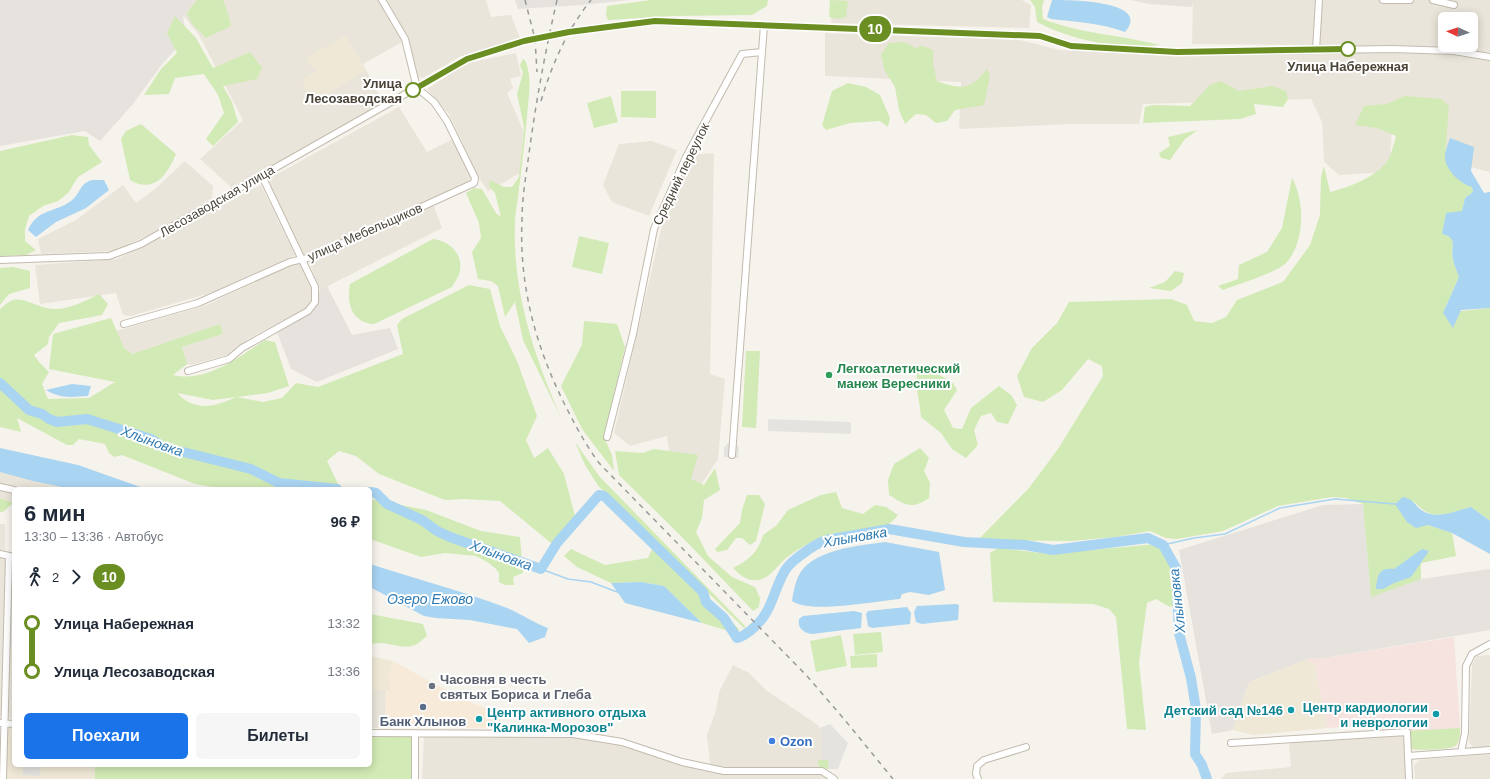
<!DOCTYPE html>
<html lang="ru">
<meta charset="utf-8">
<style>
:root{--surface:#fff;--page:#f6f6f7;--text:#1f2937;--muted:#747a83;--accent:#1a73e8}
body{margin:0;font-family:Helvetica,sans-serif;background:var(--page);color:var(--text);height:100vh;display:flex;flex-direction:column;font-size:15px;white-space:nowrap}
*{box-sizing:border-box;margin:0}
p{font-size:13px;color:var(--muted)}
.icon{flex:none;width:22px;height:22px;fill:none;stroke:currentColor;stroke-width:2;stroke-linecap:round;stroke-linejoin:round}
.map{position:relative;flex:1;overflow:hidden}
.sheet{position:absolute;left:12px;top:487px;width:360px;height:280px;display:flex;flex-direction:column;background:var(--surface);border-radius:6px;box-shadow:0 2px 10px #0003}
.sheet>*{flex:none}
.badge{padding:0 8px;border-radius:13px;font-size:14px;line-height:26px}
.needle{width:26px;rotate:273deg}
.controls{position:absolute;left:1438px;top:12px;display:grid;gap:8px}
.controls a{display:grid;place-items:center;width:40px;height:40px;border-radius:6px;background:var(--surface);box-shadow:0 2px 10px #0003;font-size:20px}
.map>.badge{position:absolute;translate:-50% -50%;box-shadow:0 0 0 2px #fff}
.legs{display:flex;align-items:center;gap:6px;height:44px;padding:0 12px;font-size:13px}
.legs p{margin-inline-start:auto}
.summary{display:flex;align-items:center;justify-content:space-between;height:68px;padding:0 12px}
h1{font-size:22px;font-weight:600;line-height:30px}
.primary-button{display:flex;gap:8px;margin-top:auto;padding:8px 12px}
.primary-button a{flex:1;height:46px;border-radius:6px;background:var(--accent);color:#fff;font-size:16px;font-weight:600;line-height:46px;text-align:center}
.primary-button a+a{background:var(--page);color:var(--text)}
ul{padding:0 12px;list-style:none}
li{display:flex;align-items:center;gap:14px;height:48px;font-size:15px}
li i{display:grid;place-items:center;width:6px;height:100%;margin:0 5px;background:currentColor}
li i::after{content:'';width:10px;height:10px;margin:-5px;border:3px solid;border-radius:50%;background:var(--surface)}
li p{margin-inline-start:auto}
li:first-child i{background:linear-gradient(#0000 50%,currentColor 0)}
li:last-child i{background:linear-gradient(currentColor 50%,#0000 0)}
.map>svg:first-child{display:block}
.residential{fill:#eae5da;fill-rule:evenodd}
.commercial{fill:#f7ead8}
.industrial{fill:#e6e2dd}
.education{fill:#efe8d6}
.medical{fill:#f6e3e0}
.green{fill:#d2eab5;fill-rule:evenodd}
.parking{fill:#e5e3e0}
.water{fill:#a9d4f2}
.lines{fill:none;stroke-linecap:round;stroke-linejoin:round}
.stream{stroke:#a9d4f2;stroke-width:1.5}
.river{stroke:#a9d4f2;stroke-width:10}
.minor-casing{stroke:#c2bbae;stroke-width:8}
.minor{stroke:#fff;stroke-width:6}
.rail{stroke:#9a9a9a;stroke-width:1.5;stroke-dasharray:5 5;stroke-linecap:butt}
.line-1-casing{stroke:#fff;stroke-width:9}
.line-1{stroke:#6b8e23;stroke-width:6}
.stop-1-dot{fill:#fff;stroke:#6b8e23;stroke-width:2}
.leisure-dot{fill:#2e9e5b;stroke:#fff;stroke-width:1.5}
.worship-dot{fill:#6b7280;stroke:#fff;stroke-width:1.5}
.service-dot{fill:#5c6f8a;stroke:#fff;stroke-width:1.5}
.culture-dot{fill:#0f9aa8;stroke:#fff;stroke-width:1.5}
.shop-dot{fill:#3f7fe0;stroke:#fff;stroke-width:1.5}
.labels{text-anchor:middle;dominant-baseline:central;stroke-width:4;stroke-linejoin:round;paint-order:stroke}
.stop-label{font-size:13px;font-weight:bold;fill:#4b4439;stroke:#fff}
.street-label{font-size:13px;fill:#4b4439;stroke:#fff}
.leisure-label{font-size:13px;font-weight:bold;fill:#27864d;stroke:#fff;text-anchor:start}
.worship-label{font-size:13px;font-weight:bold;fill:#5b616d;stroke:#fff;text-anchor:start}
.culture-label{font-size:13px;font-weight:bold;fill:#0d838f;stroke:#fff;text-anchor:end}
.service-label{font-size:13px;font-weight:bold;fill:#4e5e75;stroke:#fff}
.shop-label{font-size:13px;font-weight:bold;fill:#366cbe;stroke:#fff;text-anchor:start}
.water-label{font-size:14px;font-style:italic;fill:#2e7ab2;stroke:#fff}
</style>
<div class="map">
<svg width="1490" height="779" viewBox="0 0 1490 779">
<rect width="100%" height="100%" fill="#f6f3ec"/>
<path class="residential" d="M 194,0 L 379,0 L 402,42 L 363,64 L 383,103 L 232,188 L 200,159 L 243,120 L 199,35 L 183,15 Z
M 387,0 L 486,0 L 491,17 L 511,15 L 520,38 L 459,57 L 423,78 L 418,77 L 407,37 Z
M 832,0 L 1022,0 L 1031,5 L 1029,28 L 831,23 Z
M 1193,0 L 1490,0 L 1490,53 L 1429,46 L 1192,44 ZM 1445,19 L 1471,19 L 1471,45 L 1445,45 Z
M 825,33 L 1020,40 L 1060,50 L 1173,56 L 1394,51 L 1453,55 L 1490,61 L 1490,172 L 1439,159 L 1443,103 L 1394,100 L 1389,172 L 1339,175 L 1324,162 L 1322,122 L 1311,99 L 1143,104 L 1139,124 L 1072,124 L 959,129 L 961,82 L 825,76 Z
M 516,53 L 521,76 L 510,79 L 513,88 L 507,93 L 523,130 L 520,173 L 488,191 L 479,178 L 449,114 L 427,89 L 467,63 Z
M 399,107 L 427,152 L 453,139 L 472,176 L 468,182 L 304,257 L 268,179 Z
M 651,141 L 677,150 L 649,216 L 612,202 L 603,185 L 619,144 Z
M 714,153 L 710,374 L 725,379 L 718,459 L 693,497 L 675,495 L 667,436 L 630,446 L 614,433 L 663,221 L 690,155 Z
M 185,161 L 213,186 L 212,198 L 169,225 L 115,251 L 41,254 L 38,239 L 76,220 L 123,185 L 136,203 L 155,189 Z
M 261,185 L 295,255 L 217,291 L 131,316 L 123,315 L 116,293 L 40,304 L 35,265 L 117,259 Z
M 434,206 L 442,228 L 320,290 L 309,262 Z
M 300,263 L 312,291 L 311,301 L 305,309 L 248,339 L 230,354 L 192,365 L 187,364 L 182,347 L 223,334 L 220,324 L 132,354 L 124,348 L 116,331 L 207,305 L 289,265 Z
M 0,472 L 58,485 L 72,489 L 14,489 L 14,503 L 0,498 Z
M 0,524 L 5,524 L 5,550 L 0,550 Z
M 0,557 L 5,560 L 5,564 L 2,712 L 0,718 Z
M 14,563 L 14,720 L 7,716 L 11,564 Z
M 1490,655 L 1490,747 L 1473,748 L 1469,742 L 1472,664 L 1477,656 Z
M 733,665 L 749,673 L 767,691 L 818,725 L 822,734 L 829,769 L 730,767 L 716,766 L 710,764 L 707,735 L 716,710 L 719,692 Z
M 370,690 L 386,690 L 385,728 L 370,728 Z
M 1402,735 L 1404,737 L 1407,779 L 1221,779 L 1226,773 L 1291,767 L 1289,746 L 1291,742 Z
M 424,736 L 581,737 L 620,743 L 673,762 L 718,773 L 822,774 L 830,779 L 422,779 Z
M 1490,754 L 1490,779 L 1415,779 L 1414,766 L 1419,760 Z"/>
<path class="commercial" d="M 393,661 L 460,698 L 501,714 L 501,728 L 385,728 L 386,690 L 390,690 L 388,678 Z"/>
<path class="industrial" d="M 0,0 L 194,0 L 183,15 L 186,38 L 163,63 L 133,104 L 100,141 L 85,131 L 0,146 Z
M 515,0 L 630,0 L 582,5 L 518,9 Z
M 1131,0 L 1193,0 L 1192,7 L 1149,4 Z
M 327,286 L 352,335 L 390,328 L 398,349 L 317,382 L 291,369 L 277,332 L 313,312 L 320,290 Z
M 1363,504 L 1371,596 L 1421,579 L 1490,569 L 1490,630 L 1325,658 L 1308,659 L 1249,682 L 1233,730 L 1212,734 L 1179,550 L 1323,505 Z"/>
<path class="education" d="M 346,36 L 366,70 L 315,102 L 308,96 L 302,79 L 317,71 L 310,65 L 306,57 Z
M 370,656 L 393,661 L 388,677 L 390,679 L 390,690 L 370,690 Z
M 1308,659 L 1315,666 L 1328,728 L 1253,735 L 1233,730 L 1249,682 Z
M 10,726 L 14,726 L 14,765 L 95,765 L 95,779 L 5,779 L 6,731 Z"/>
<path class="medical" d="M 1454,637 L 1460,727 L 1458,742 L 1456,746 L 1450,748 L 1413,750 L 1410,748 L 1408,721 L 1401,721 L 1398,724 L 1328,728 L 1315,666 L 1308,659 L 1325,658 Z"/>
<path class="green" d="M 197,0 L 223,0 L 229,16 L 231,26 L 206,38 L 192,24 L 187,13 Z
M 651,0 L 768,0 L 767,6 L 752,15 L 673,16 L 608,20 L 606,15 L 607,6 Z
M 830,0 L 848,1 L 846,17 L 837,19 L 829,17 Z
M 1030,0 L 1044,0 L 1042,7 L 1043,19 C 1081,34 1121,35 1160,45 C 1148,46 1135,47 1123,46 C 1095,44 1061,35 1037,22 L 1035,7 Z
M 175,16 L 196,38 L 213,68 L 250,52 L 262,68 L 257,79 L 223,86 L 232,102 L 238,122 L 213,146 L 206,139 L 224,113 L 218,95 L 204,74 L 175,78 L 169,94 L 144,95 L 161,69 L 177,53 L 167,33 Z
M 903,42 L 916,48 L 923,46 L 933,50 L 933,64 L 937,81 C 961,90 971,90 987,69 L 990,76 L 984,105 L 955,110 L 947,121 L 936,123 L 926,115 L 916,114 L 905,124 L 899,110 L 895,87 L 885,71 L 881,55 L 889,43 Z
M 523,59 L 525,60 C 530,72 530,82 529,95 C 526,126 523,158 519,189 C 518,200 515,211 515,222 C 512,292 535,359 563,422 L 523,340 L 515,302 L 505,317 L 498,286 L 491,281 L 478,279 L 472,252 L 481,238 L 479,223 L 466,193 L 474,188 L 482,189 L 496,213 L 501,217 L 495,193 L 489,186 L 490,180 L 504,187 L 512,187 L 519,177 L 524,127 L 517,94 L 523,73 L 520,65 Z
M 1221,81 L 1239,91 L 1272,86 L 1286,91 L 1288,99 L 1283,107 L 1254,104 L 1256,114 L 1240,119 L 1143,123 L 1145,107 L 1153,105 L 1190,106 L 1210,85 Z
M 848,83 L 866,87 L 880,95 L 890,118 L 888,127 L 880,121 L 850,123 L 826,130 L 822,125 L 832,91 Z
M 621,91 L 656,91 L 656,118 L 621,117 Z
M 611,96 L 618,122 L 594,128 L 587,103 Z
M 1404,96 L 1441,99 L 1449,106 L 1445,158 L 1472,187 L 1473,192 L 1465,198 L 1462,212 L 1446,214 L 1442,234 C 1459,238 1450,245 1453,259 C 1454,265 1457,271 1459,277 L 1443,313 L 1490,308 L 1490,521 L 1471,507 C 1447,514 1431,523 1413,500 L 1428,525 L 1452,533 L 1456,556 L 1421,563 L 1421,579 L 1371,597 L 1363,504 L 1346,498 L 1332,497 L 1278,506 L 1223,531 L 1177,539 L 1166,538 L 1150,531 L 1116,537 L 1072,541 L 978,540 L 1029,488 L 1058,449 L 1103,376 L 1102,366 L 1088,359 L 1062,390 L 1043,402 L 1024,397 L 1017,376 L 1032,348 L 1057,323 L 1069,302 L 1171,299 L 1187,305 L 1194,321 L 1212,323 L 1226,317 L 1237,300 L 1283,282 L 1310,245 L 1320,215 L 1321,177 L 1324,166 L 1330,192 C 1348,188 1381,175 1389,158 C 1392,151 1394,143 1396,136 L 1377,128 L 1355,125 L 1364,106 L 1387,104 Z
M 141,124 L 176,154 C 167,175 154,194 130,180 L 121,139 L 126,131 Z
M 1198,130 L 1185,139 L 1170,160 L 1161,158 L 1159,153 L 1170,146 L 1168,137 Z
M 72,135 L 88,137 L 89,145 L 102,162 L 78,177 L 68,193 L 58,201 L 43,206 L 29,216 L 25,229 L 25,241 L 36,250 L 26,255 L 0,256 L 0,151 Z
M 1292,178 C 1305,201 1305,241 1287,262 C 1279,272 1236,285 1223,290 L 1218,286 L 1238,279 L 1239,265 L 1267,252 L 1282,228 Z
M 579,236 L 609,243 L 602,274 L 572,267 Z
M 433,239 C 451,241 465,256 459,275 C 457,279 454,283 452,287 L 374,324 C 352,323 346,303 350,284 Z
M 13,267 L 30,271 L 30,288 L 9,294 L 0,305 L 0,268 Z
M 1175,271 L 1184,273 L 1182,283 L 1171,291 L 1149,288 L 1165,282 Z
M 469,285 L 490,289 L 500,326 L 517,361 L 537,416 L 526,440 L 534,458 L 548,448 L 564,474 L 575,516 L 551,543 L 500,501 L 463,499 L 445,500 L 379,474 L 356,456 L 339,451 L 327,461 L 339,486 L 345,489 L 225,489 L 195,484 L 122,455 L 114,457 L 109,453 L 105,444 L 79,439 L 73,445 L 67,445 L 17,418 L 21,432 L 0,427 L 0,309 C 4,306 9,301 13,300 C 23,297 40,308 52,309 C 69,310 85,301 99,294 L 108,304 L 102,315 L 59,323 L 49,337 L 48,344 L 34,355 L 39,362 L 49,372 L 42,384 L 48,399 L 89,398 L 115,382 L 49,369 L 53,334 L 111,318 L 124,348 L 132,354 L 220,324 L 223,334 L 182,347 L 187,364 L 173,375 C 206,383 239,357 265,340 L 275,342 L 289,386 L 268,393 L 237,397 L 263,402 L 282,398 L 296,383 L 318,387 L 403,354 L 397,325 L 402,319 ZM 177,393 L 213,400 L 236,397 C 215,407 195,412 177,393 Z
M 584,321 L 617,324 L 625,347 L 604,437 L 612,455 L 614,471 L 582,429 L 561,386 L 582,345 Z
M 746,351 L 760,351 L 756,428 L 742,427 Z
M 929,368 L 953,383 L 957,390 L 944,410 L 953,428 L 962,429 L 971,408 L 999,386 L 1011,395 L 1017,405 L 1008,424 L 997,422 L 991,413 L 981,416 L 974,430 L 978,445 L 966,458 L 952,449 L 941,433 L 921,417 C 920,402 915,388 917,374 Z
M 575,442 L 599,476 L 745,626 L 745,629 L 617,503 L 599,487 L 585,465 Z
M 920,448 L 929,458 L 924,471 L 930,483 L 929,498 C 912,510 905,505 889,495 L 888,480 L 894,464 Z
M 654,449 L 698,455 L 691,479 L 704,485 L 715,468 L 720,490 L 704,500 L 702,518 L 696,532 L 708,556 L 732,577 L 755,587 L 760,598 L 759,607 L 753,611 L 683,538 L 619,475 L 615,451 L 643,453 Z
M 836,492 L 842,508 L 863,514 L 875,505 L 886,507 L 898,515 C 880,540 842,529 816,540 C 806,544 793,552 785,559 C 778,565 771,576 762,579 C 750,583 740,576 733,568 C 748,561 759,551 763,535 L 776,526 L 788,510 L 821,495 Z
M 747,495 L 759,495 L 765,504 L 756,541 L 750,545 L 742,538 L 736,538 L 727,550 L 717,552 L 715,549 L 740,523 L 742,510 Z
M 0,498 L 13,503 L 3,512 L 0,512 Z
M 370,499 L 426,510 L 481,531 L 520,537 L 523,573 L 513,577 L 514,585 L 505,585 L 499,582 L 499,573 L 496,569 L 489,563 L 476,556 L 445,553 L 421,557 L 370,539 Z
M 1156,544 L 1175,571 L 1175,605 L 1170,607 L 1156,599 L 1147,603 L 1139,663 L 1146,730 L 1127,729 L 1116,617 L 1109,609 L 1093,604 L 993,602 L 990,553 L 998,548 L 1050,554 Z
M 653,547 L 740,630 L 732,632 L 702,623 L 664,586 L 641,582 L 611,583 L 577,567 L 564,556 L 571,549 L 605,565 L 648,558 Z
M 370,614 L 423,624 L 427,636 C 424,638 420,642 417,644 C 402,652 384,638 370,645 Z
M 881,632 L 883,652 L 855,655 L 853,634 Z
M 841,635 L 847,666 L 816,672 L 810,641 Z
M 877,654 L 877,667 L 851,668 L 850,656 Z
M 1460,728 C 1460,734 1460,743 1455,746 C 1450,750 1415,751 1410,748 L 1409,731 Z
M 370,734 L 407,735 L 413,738 L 414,779 L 95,779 L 95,765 L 370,765 Z
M 818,760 L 828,760 L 829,769 L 819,768 Z"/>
<path class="parking" d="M 768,419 L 851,422 L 851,434 L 768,431 Z
M 728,443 L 737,444 L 739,448 L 738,458 L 724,457 L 724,447 Z
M 12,579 L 14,579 L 13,647 L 10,647 Z
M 830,724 L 848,743 L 838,769 L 829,769 L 828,760 L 822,759 L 822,741 L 823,740 L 820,728 Z
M 23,766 L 41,767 L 40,775 L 38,776 L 23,775 Z"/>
<path class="water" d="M 1052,0 C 1067,0 1153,0 1125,32 C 1101,23 1076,22 1051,19 L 1047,17 Z
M 1450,138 L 1474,147 L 1471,171 L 1484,193 L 1490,192 L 1490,308 L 1461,310 L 1453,328 L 1443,313 L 1459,277 C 1457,271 1454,265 1453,259 C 1450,246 1459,238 1442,234 L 1446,213 L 1462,211 L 1465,198 L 1473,192 L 1472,187 C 1461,184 1445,170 1445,157 C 1445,151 1448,144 1450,138 Z
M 92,180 L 104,180 L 109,190 L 86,208 L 56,222 L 36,237 L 28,230 C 38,208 55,213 71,201 C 81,193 79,184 92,180 Z
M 72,384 L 91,386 L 88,396 C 71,397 61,399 46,390 Z
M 0,448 L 78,465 L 146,489 L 72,489 L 33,481 L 0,472 Z
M 1403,497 C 1414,500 1412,502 1420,509 C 1435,521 1455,511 1471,507 L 1490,521 L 1490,554 L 1452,533 L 1428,525 L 1416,528 L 1407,522 L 1395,504 Z
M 885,542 L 939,552 L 945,590 L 929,595 L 910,592 L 902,594 L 900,599 C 876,601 811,614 792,601 C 793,593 795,584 798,577 C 811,549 858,546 885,542 Z
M 1422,549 L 1429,551 L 1411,577 L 1394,583 L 1383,589 L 1376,589 C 1377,576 1379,567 1394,569 Z
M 370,564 C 416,579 462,591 507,608 C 522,614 534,623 548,628 L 545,637 L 529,643 L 517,629 L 470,620 L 436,618 L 424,616 L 370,587 Z
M 641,582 L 664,586 L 702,623 L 625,603 L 611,583 Z
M 956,604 L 959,605 L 958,620 L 922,624 L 916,622 L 914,612 L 917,606 Z
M 907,607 L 911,613 L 910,624 L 872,628 L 868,626 L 866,614 L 868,611 Z
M 854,611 L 862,613 L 861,628 L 812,634 C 803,633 797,627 799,619 L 803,616 Z"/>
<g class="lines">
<path class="stream" d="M 1163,545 L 1194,538 L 1225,534 L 1280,508 L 1335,499 L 1395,504
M 541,569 L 568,579 L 591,582 L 617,592"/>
<path class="river" d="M 0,383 L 29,410 L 42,414 L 49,419 L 57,422 L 87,419 L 151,439 L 163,447 L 251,469 L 279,483 L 337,489
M 370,492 L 376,493 L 387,504 L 422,520 L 437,531 L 450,537 L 541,569 L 557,543 L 599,495 L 604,496 L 703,592 L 706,602 L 724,618 L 737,638 C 742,637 746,634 750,631 C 774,612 772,591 786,569 C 792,560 815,544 826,540 L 889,529 L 964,542 L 1025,545 L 1053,550 L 1148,538 L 1163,545 L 1176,568 L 1179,633 L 1191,678 L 1196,709 L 1195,754 L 1202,765 L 1207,779"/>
<g class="minor-casing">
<path id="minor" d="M 382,0 L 405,39 L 417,88
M 1383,0 L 1410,0
M 1433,0 L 1454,5
M 1316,50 L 1319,0
M 0,260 L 109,256 L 141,244 L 467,59 L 524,41 L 569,32 L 655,21 L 1040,36 L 1071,46 L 1177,52 L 1392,49 L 1454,51 L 1490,57
M 124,324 L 198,303 L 290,262 L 312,257 L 474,183 L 475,178 L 447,121 L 434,102 L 417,88
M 188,371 L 229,359 L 242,348 L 308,311 L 315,302 L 315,287 L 262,176
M 607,437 L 633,334 L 654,229 L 686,157 L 742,54 L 762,52
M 732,455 L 764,25
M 0,487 L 14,490
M 0,554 L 14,557
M 0,723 L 14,724
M 370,733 L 573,734 L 622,742 L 682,762 L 724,771 L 822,771 L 834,779
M 1231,743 L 1407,732 L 1409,779
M 1461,752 L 1465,733 L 1466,666 L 1472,654 L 1490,644
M 1408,756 L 1490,750
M 3,779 L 9,556
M 415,779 L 415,734
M 978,779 L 976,774 L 977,766 L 984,760 L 1026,747"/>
</g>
<use href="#minor" class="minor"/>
<path class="rail" d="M 525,0 L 535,39 L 537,72
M 557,0 C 546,48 537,96 530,146 C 527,170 522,195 522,220 C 519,284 535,344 563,401 C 574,423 585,444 599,463 L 807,676 L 844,719 L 893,779
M 541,101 C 552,64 567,30 591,0"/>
</g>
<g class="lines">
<g class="line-1-casing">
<path id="line-1" d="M 413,90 L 467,59 L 524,41 L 569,32 L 655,21 L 1040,36 L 1071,46 L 1177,52 L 1348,49"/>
</g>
<use href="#line-1" class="line-1"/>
</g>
<g class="stop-1-dot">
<circle cx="1348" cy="49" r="7"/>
<circle cx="413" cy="90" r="7"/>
</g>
<circle class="leisure-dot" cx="829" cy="375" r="4"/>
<circle class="worship-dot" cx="432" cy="686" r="4"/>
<circle class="service-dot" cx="423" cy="707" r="4"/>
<g class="culture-dot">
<circle cx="1291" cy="710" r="4"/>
<circle cx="1436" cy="714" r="4"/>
<circle cx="479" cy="719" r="4"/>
</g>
<circle class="shop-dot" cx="772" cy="741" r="4"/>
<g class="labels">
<g class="stop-label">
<text x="1348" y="66">Улица Набережная</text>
<text x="402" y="83" text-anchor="end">Улица<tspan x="402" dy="15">Лесозаводская</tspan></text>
</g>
<g class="street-label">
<text transform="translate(681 174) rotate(-64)">Средний переулок</text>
<text transform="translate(217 201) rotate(-30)">Лесозаводская улица</text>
<text transform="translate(365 232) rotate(-24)">улица Мебельщиков</text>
</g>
<g class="leisure-label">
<text x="837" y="368">Легкоатлетический<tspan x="837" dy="15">манеж Вересники</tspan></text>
</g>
<g class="worship-label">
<text x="440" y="679">Часовня в честь<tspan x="440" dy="15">святых Бориса и Глеба</tspan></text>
</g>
<g class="culture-label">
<text x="1428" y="707">Центр кардиологии<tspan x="1428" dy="15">и неврологии</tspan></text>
<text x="1283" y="710">Детский сад №146</text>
<text x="487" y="712" text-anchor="start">Центр активного отдыха<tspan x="487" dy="15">"Калинка-Морозов"</tspan></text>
</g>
<g class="service-label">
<text x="423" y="721">Банк Хлынов</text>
</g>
<g class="shop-label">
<text x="780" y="741">Ozon</text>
</g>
<g class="water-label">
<text transform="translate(152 441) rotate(20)">Хлыновка</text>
<text transform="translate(855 537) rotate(-10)">Хлыновка</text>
<text transform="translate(501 555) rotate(20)">Хлыновка</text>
<text x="430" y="599">Озеро Ежово</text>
<text transform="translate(1177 601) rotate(-96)">Хлыновка</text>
</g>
</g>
</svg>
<div class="controls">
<a><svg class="needle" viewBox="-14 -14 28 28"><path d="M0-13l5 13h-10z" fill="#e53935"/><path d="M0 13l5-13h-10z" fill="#747a83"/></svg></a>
</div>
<b class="badge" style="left:875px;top:29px;background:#6b8e23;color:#fff">10</b>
<section class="sheet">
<div class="summary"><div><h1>6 мин</h1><p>13:30 – 13:36 · Автобус</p></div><b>96 ₽</b></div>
<div class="legs"><svg class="icon" aria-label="walk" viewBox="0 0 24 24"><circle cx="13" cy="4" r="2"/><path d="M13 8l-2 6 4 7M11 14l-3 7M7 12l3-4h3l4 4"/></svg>2<svg class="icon" aria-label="forward" viewBox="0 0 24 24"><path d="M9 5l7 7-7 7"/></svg><b class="badge" style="background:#6b8e23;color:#fff">10</b></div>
<ul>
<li><i style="color:#6b8e23"></i><b>Улица Набережная</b><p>13:32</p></li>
<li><i style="color:#6b8e23"></i><b>Улица Лесозаводская</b><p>13:36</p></li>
</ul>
<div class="primary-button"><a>Поехали</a><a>Билеты</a></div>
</section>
</div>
